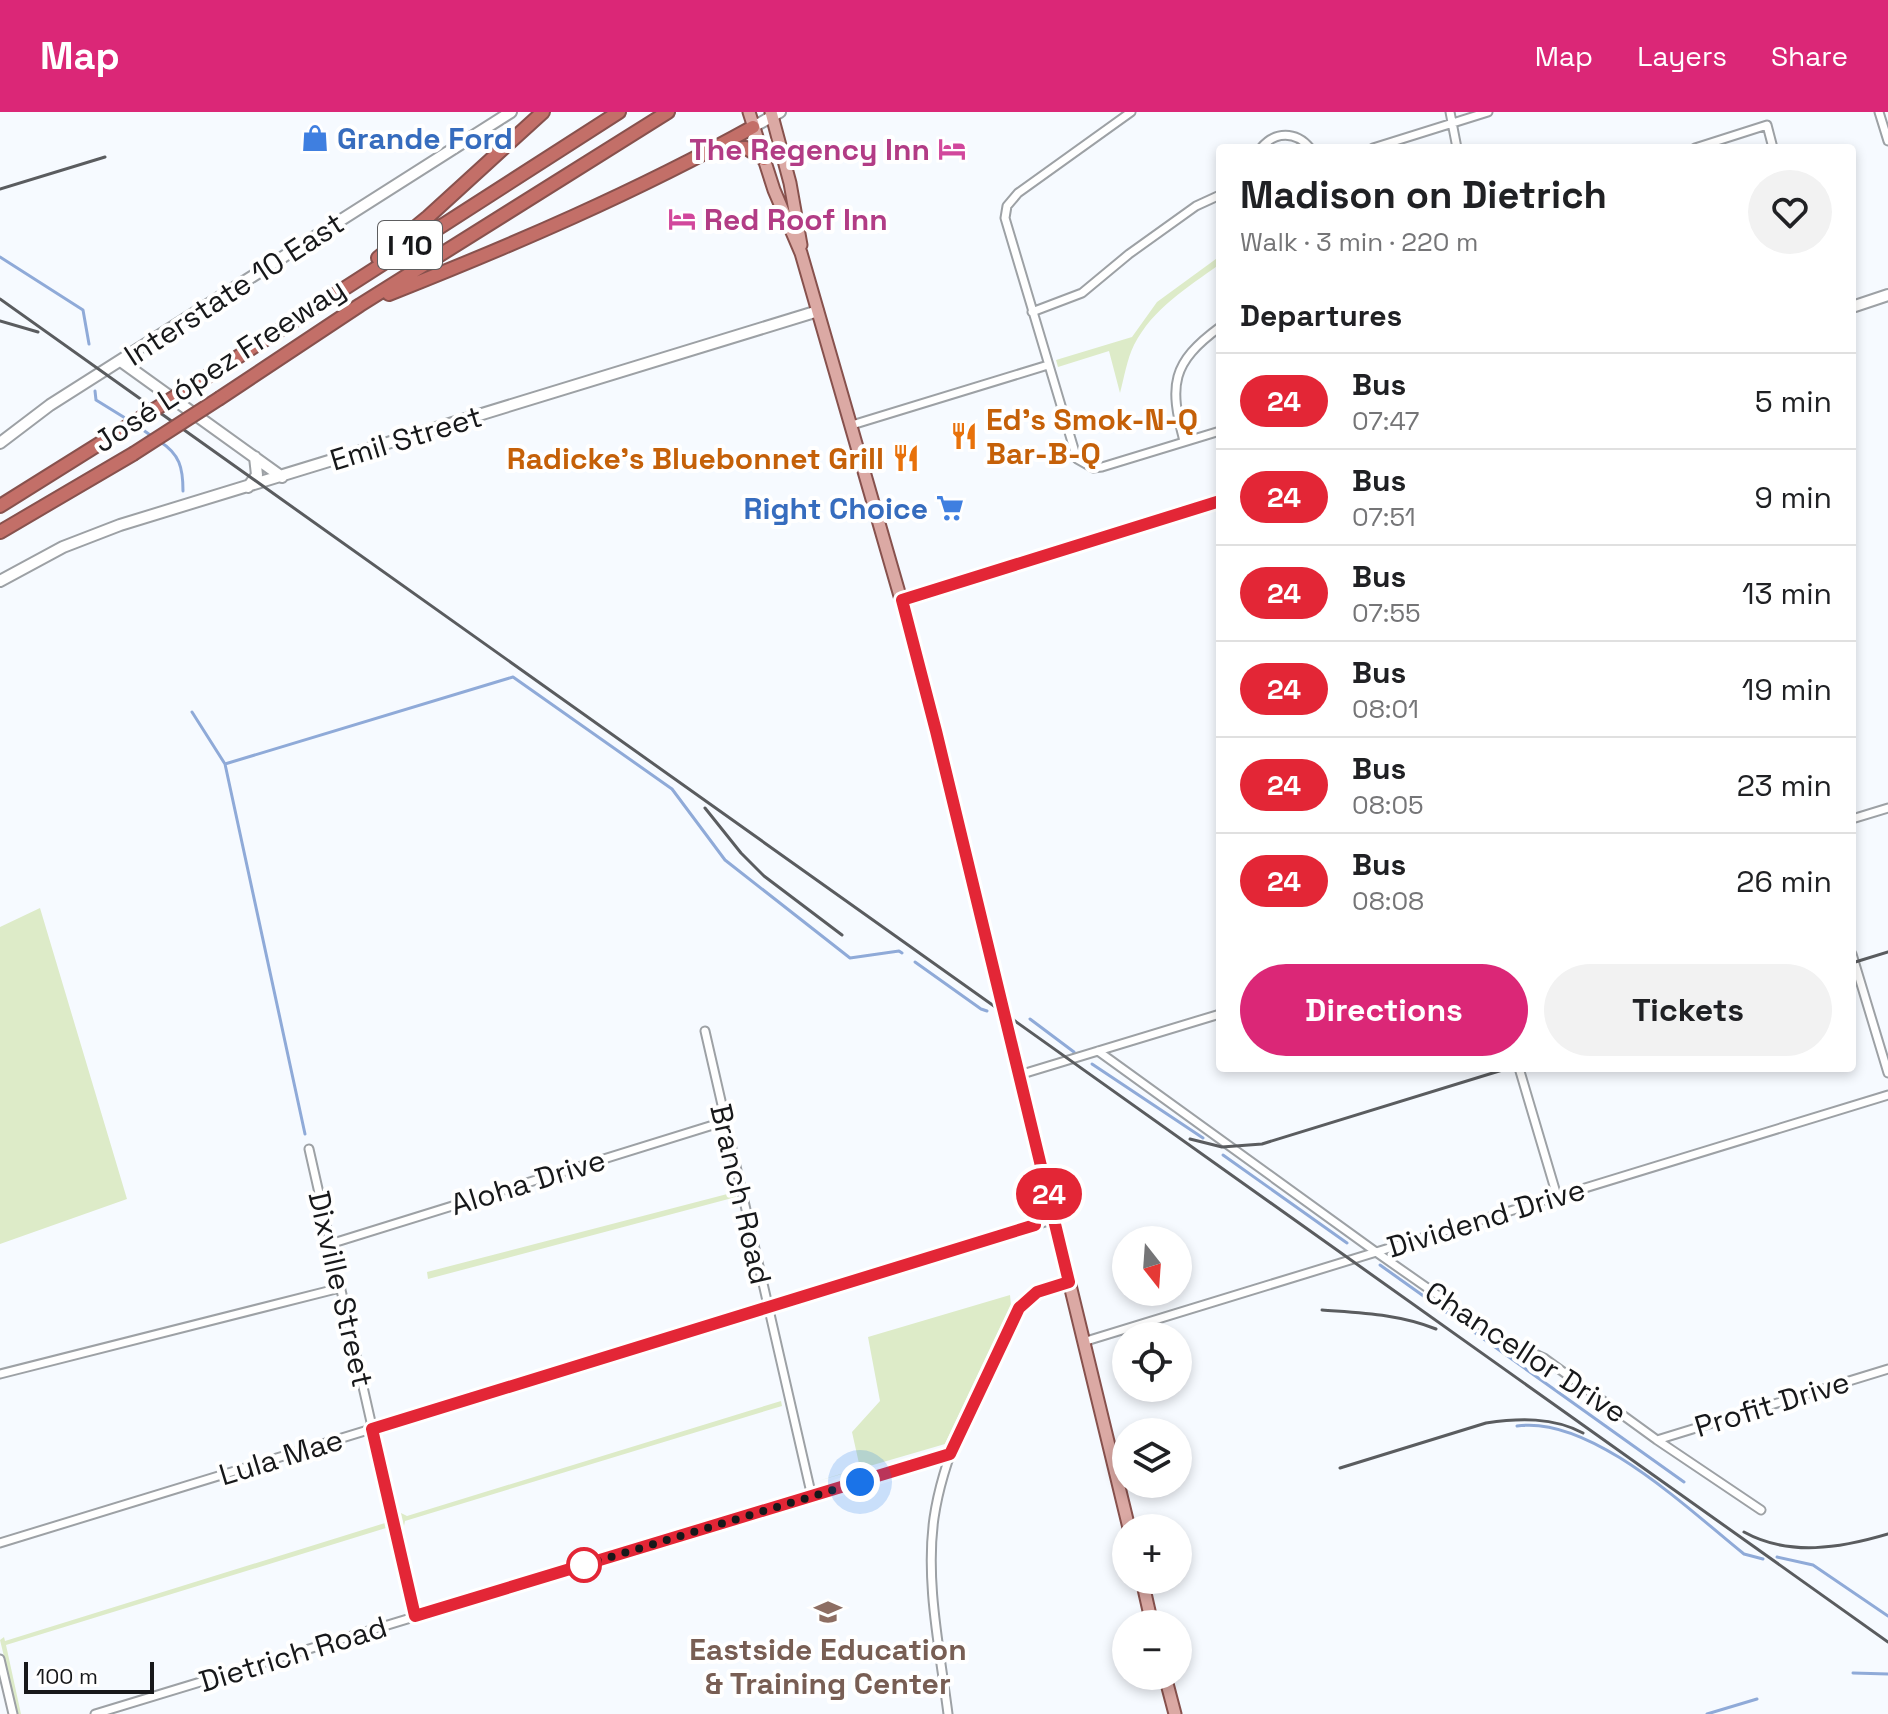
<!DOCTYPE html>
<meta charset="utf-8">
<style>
:root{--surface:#fff;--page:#f2f2f2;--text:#202124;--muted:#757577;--line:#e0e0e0;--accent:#db2777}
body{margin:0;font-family:"Space Grotesk",sans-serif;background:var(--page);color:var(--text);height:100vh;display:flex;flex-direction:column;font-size:30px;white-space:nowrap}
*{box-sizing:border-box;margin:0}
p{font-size:26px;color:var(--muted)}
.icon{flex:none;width:44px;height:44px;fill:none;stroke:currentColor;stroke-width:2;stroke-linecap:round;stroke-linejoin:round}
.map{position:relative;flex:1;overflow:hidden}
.drawer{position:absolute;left:1216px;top:32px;width:640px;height:928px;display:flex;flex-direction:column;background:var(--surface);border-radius:8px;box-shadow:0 4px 12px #0003}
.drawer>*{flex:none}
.badge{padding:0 16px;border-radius:26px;font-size:28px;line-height:52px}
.needle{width:52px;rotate:163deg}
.tools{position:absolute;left:1112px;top:1114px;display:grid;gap:16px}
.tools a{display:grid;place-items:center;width:80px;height:80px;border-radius:50%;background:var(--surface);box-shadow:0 4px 12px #0003;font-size:40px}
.scale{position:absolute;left:24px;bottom:20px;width:130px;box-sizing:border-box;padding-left:8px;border:4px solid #17181a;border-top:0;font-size:22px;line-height:28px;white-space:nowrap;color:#17181a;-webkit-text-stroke:6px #fff;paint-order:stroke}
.you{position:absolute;width:40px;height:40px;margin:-20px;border:6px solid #fff;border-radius:50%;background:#1a73e8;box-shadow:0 0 0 12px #1a73e833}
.map>.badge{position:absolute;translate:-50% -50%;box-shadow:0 0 0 4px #fff}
h2{padding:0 24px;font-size:30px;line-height:72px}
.round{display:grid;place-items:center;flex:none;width:84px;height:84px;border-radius:42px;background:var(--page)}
.head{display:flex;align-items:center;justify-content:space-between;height:136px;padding:0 24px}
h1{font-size:38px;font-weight:800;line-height:60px}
.action{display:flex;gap:16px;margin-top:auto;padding:16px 24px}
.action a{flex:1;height:92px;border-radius:48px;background:var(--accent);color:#fff;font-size:32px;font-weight:800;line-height:92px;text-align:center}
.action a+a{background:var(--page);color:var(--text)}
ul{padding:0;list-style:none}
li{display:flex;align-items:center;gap:24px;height:96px;padding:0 24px;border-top:2px solid var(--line)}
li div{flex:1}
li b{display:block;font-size:30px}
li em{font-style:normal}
li .badge{min-width:88px;font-weight:700;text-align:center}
header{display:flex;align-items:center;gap:48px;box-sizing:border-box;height:112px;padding:0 40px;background:var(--accent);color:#fff}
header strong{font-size:38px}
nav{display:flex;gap:44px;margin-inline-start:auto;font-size:28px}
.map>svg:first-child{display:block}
.green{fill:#ddebc8}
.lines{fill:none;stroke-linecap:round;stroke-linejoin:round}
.stream{stroke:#8faad8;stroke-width:3}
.street-casing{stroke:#9da1a5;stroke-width:11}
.secondary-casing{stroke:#9da1a5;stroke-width:14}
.primary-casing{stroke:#87514d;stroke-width:15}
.highway-casing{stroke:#87514d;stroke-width:16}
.street{stroke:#fff;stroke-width:7}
.secondary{stroke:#fff;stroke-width:10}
.primary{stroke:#dba9a4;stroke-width:11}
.highway{stroke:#c36f68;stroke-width:12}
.rail{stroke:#5a5c5f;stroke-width:3}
.highway-bridge-casing{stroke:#87514d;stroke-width:16;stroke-linecap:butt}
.highway-bridge{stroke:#c36f68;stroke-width:12}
.line-casing{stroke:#fff;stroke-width:18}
.line{stroke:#e32636;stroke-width:12}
.walk{stroke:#17181a;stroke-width:8;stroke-dasharray:0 14.4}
.stop-dot{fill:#fff;stroke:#e32636;stroke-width:4}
.labels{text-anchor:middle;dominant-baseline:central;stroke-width:8;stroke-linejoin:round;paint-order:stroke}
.shield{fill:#fff;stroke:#5d5d5f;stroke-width:2}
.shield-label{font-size:28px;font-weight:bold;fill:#17181a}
.shop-label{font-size:30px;font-weight:bold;fill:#366cbe;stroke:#fff;text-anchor:start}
.hotel-label{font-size:30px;font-weight:bold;fill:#b23c85;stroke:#fff;text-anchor:end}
.street-label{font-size:30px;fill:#17181a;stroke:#fff}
.food-label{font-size:30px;font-weight:bold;fill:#c56008;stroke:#fff;text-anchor:start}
.education-label{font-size:30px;font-weight:bold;fill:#785e54;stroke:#fff}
</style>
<header>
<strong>Map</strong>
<nav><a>Map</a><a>Layers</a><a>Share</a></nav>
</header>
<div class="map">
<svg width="1888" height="1602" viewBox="0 0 1888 1602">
<rect width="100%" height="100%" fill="#f6faff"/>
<path class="green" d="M 1220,144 L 1220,152 C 1187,176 1153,196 1134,233 C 1127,247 1124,266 1120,281 L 1109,239 L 1058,255 L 1056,248 L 1132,225 L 1157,190 Z
M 40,796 L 127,1087 L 0,1132 L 0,815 Z
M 735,1080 L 736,1085 L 428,1167 L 427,1160 Z
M 1010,1183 L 1011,1193 L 945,1332 L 818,1369 L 860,1356 L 852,1320 L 880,1289 L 868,1225 Z
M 781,1289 L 782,1294 L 405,1409 L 404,1414 L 401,1401 L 407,1404 Z
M 385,1411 L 386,1416 L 6,1533 L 21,1602 L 18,1602 L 0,1528 L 4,1525 L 5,1529 Z"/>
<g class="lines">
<path class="stream" d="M 0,145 L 83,198 L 89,232
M 95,279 L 96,288 L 130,309
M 136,313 L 153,325
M 159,329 C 180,342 183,356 183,379
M 192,600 L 225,652 L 305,1022
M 225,652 L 513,565 L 672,677 L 725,748 L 850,846 L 899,839 L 902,841
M 915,850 L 981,897 L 987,899
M 1030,907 L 1074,940
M 1092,952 L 1203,1026
M 1223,1043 L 1347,1131
M 1380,1153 L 1684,1370
M 1517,1314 C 1591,1303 1689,1398 1744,1442 L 1763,1447
M 1777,1445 L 1813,1453 L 1888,1504
M 1853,1561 L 1888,1562
M 1707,1602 L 1757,1587"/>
<g class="street-casing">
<path id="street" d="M 1131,0 L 1018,81 L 1007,94 L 1005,106 L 1077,347 L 1093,356 L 1102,355 L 1220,319
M 1450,0 L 1457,36
M 1879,0 L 1888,29
M 1261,36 C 1275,19 1296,19 1310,36
M 1373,36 L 1488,0
M 1695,36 L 1767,13 L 1773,36
M 1032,200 L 1082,181 L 1129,142 L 1196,94 L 1220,83
M 852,313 L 1048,253
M 1184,329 C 1169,273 1171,251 1220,215
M 1852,707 L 1888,696
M 1852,842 L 1888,961
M 705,919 L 812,1385
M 1098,939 L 1376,1140 L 1499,1226 L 1544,1246 L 1657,1328 L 1761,1398
M 1519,956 L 1557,1084
M 1019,963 L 1220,902
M 309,1037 L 415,1504
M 330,1132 L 726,1009
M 1083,1230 L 1888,983
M 0,1262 L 340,1176
M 1657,1328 L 1888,1257
M 0,1431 L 1055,1107
M 0,1547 L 13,1602
M 95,1602 L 950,1342
M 948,1602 C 940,1538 925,1470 934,1406 C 945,1331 986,1262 1019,1196 L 1037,1180 L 1069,1170"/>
</g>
<g class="secondary-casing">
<path id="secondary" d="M 753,15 L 780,0
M 1852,195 L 1888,183
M 122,250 L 282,365
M 0,331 L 50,293 L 511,0
M 248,375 L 257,363 L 255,345
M 0,469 L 63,435 L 120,413 L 818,199
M 902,488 L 1220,390"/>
</g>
<g class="primary-casing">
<path id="primary" d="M 749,0 L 774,78 L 801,141 L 917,543 L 1129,1416
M 771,0 L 790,71 L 801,133
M 1142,1468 L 1152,1512
M 1165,1564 L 1175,1602"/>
</g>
<g class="highway-casing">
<path id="highway" d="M 720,37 L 746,36 L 764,47
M 378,146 L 428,105 L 543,0
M 389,182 C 513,133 636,80 753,15
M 202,268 L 619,0
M 220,286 L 360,193 L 668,0
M 0,394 L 107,327
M 0,420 L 133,342"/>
</g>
<use href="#street" class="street"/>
<use href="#secondary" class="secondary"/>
<use href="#primary" class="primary"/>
<use href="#highway" class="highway"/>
<path class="rail" d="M 0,77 L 105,45
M 0,187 L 1888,1530
M 0,209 L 38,220
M 705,696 L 741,741 L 764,764 L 842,823
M 1852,851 L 1888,840
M 1190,1027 L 1222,1035 L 1262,1032 L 1509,956
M 1322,1198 C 1361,1201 1399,1202 1436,1217
M 1340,1356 L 1486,1311 C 1519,1306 1553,1305 1583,1321
M 1744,1420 C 1789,1445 1841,1436 1888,1422"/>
<g class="highway-bridge-casing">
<path id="highway-bridge" d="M 107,327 L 202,268
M 133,342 L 220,286"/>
</g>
<use href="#highway-bridge" class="highway-bridge"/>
</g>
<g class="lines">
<g class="line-casing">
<path id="line" d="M 1035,1113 L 372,1317 L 415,1504 L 950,1342 L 1019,1196 L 1037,1180 L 1069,1170 L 936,619 L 902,488 L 1220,389"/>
</g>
<use href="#line" class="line"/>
<path class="walk" d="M 584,1453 L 860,1370"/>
</g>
<defs>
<g id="shop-bare" transform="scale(2.16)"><path d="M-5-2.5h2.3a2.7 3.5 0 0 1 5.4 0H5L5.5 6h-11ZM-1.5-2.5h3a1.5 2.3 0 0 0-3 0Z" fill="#3f7fe0" stroke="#fff" stroke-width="2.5" paint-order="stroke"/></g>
<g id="hotel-bare" transform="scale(2.16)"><path d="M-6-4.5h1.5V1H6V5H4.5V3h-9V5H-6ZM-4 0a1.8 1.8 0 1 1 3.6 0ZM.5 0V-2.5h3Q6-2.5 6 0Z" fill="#d1479c" stroke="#fff" stroke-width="2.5" paint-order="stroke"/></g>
<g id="restaurant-bare" transform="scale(2.16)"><path d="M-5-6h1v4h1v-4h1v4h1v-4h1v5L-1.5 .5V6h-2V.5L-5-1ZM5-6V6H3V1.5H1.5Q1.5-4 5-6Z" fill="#e8710a" stroke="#fff" stroke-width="2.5" paint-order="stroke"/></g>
<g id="supermarket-bare" transform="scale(2.16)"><path d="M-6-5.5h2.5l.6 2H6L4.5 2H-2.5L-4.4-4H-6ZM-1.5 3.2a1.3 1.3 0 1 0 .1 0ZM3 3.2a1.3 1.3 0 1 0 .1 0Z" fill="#3f7fe0" stroke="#fff" stroke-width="2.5" paint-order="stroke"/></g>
<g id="university-bare" transform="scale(2.16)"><path d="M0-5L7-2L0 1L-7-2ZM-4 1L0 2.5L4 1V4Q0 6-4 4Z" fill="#8d6e63" stroke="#fff" stroke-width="2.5" paint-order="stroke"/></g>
</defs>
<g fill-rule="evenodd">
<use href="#shop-bare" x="315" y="26"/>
<use href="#hotel-bare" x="952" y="37"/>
<use href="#hotel-bare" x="682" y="107"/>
<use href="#restaurant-bare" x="964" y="324"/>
<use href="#restaurant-bare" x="906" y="346"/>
<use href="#supermarket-bare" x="950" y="396"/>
<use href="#university-bare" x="828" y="1500"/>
</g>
<circle class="stop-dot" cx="584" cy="1453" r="16"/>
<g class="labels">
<rect class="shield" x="378" y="109" width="64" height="48" rx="6"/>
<g class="shield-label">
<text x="410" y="133">I 10</text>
</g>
<g class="shop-label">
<text x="337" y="26">Grande Ford</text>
<text x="928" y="396" text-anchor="end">Right Choice</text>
</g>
<g class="hotel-label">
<text x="930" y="37">The Regency Inn</text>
<text x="704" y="107" text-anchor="start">Red Roof Inn</text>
</g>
<g class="street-label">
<text transform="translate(234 177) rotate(-33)">Interstate 10 East</text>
<text transform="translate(219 253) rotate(-33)">José López Freeway</text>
<text transform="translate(406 326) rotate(-17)">Emil Street</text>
<text transform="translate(528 1070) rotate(-17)">Aloha Drive</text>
<text transform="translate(741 1082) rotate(77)">Branch Road</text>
<text transform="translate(1486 1106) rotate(-17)">Dividend Drive</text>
<text transform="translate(341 1177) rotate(77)">Dixville Street</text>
<text transform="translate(1526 1240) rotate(33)">Chancellor Drive</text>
<text transform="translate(1772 1292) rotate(-17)">Profit Drive</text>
<text transform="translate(281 1345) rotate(-17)">Lula Mae</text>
<text transform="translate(293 1542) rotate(-17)">Dietrich Road</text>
</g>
<g class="food-label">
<text x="986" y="307">Ed's Smok-N-Q<tspan x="986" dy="34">Bar-B-Q</tspan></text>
<text x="884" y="346" text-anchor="end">Radicke's Bluebonnet Grill</text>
</g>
<g class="education-label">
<text x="828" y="1537">Eastside Education<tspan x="828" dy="34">&amp; Training Center</tspan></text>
</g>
</g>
</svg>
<div class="tools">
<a><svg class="needle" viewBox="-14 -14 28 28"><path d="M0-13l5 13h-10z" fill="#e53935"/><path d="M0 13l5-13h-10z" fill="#757577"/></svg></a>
<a><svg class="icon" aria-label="locate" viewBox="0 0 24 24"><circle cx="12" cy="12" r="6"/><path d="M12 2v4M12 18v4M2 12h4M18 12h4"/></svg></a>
<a><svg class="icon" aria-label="layers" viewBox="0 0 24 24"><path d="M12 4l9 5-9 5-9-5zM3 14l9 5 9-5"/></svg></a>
<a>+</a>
<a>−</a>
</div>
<div class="scale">100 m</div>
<div class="you" style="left:860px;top:1370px"></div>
<b class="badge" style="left:1049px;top:1082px;background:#e32636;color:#fff">24</b>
<section class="drawer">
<div class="head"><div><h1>Madison on Dietrich</h1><p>Walk · 3 min · 220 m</p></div><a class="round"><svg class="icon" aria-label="heart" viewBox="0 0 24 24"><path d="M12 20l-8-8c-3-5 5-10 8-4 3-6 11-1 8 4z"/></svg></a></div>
<h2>Departures</h2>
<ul>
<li><span class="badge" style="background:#e32636;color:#fff">24</span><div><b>Bus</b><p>07:47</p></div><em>5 min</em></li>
<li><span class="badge" style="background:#e32636;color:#fff">24</span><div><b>Bus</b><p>07:51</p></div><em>9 min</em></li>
<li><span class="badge" style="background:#e32636;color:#fff">24</span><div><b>Bus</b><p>07:55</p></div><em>13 min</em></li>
<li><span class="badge" style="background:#e32636;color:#fff">24</span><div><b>Bus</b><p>08:01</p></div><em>19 min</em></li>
<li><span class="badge" style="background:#e32636;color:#fff">24</span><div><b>Bus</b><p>08:05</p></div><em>23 min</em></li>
<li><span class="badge" style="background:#e32636;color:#fff">24</span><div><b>Bus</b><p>08:08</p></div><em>26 min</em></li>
</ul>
<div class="action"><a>Directions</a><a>Tickets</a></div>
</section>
</div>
